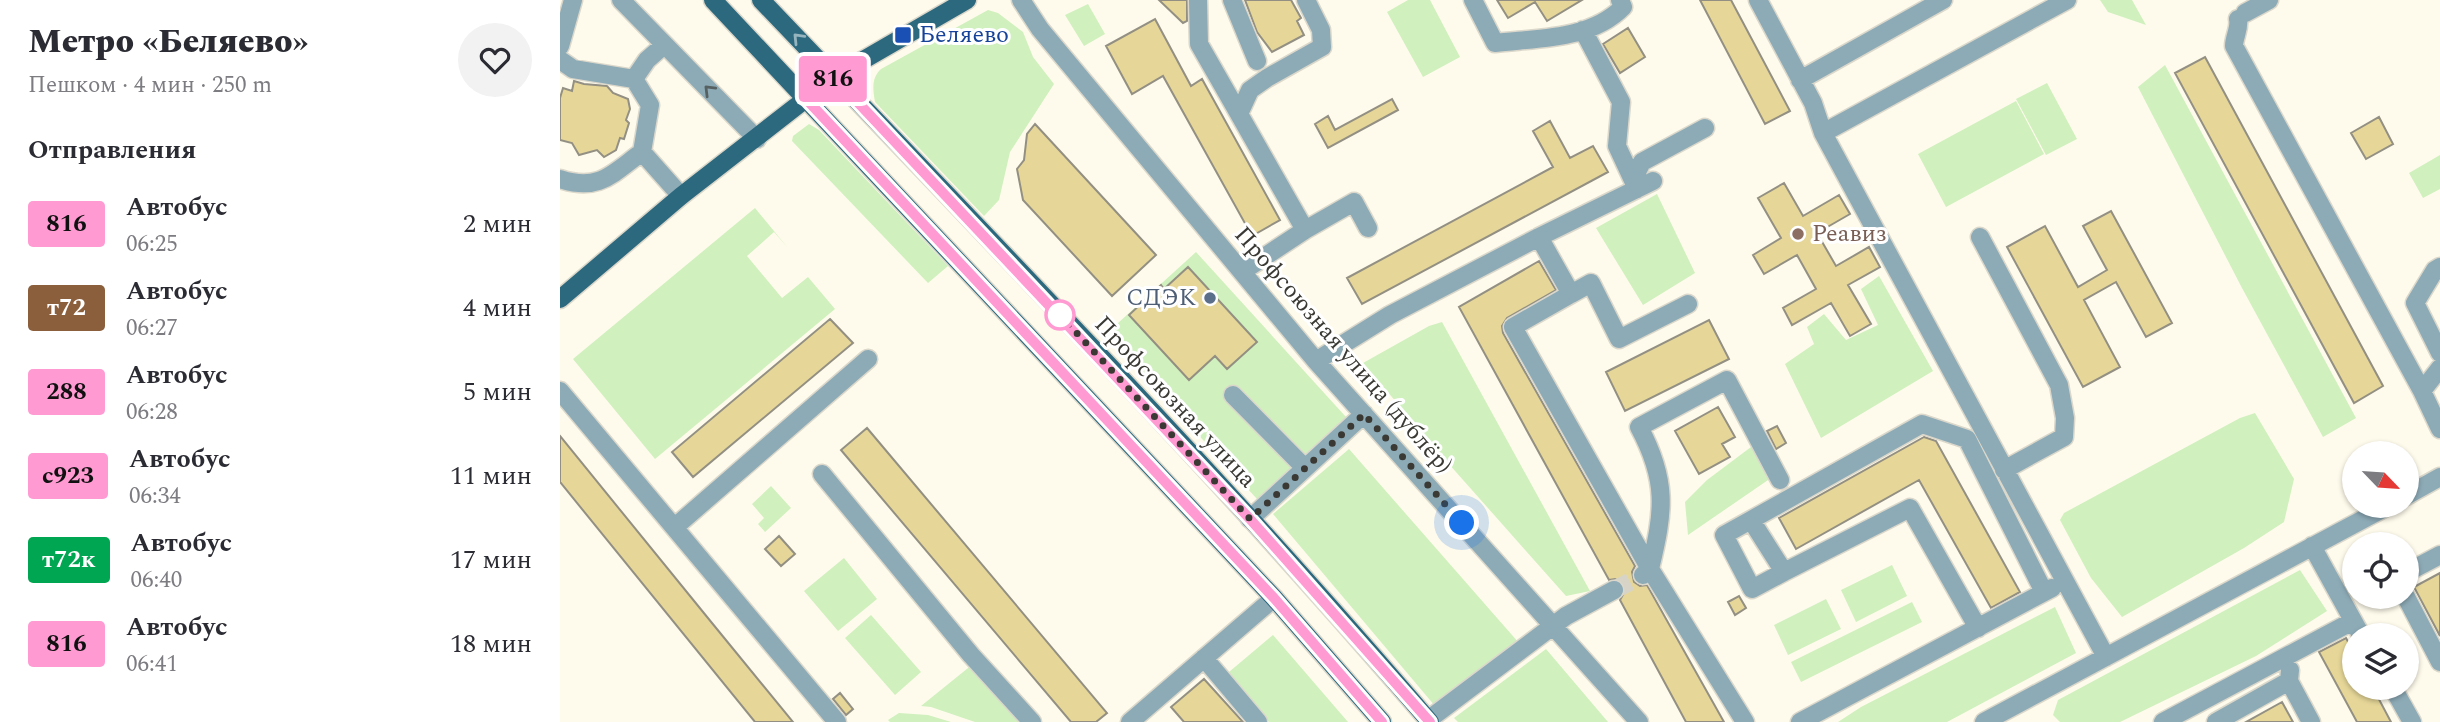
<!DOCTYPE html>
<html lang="ru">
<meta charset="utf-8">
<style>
:root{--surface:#fff;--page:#f2f2f3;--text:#2b2b33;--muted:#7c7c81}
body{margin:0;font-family:Spectral,serif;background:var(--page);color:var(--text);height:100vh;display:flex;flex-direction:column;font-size:26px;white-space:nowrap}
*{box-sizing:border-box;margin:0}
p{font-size:23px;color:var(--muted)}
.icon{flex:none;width:38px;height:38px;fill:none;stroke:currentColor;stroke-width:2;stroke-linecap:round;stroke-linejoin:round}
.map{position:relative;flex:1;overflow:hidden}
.details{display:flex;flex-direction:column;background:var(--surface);width:560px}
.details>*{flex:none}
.badge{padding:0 14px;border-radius:5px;font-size:24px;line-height:46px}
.needle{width:46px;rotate:115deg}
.buttons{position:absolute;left:1782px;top:441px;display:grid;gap:14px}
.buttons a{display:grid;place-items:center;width:77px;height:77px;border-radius:50%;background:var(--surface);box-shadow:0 2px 5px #0004;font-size:35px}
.you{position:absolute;width:35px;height:35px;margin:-18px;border:5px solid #fff;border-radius:50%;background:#1a73e8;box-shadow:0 0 0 10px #1a73e833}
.map>.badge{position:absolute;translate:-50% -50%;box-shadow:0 0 0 4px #fff}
h2{padding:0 28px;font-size:26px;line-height:63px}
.round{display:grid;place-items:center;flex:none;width:74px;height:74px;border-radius:37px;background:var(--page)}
.summary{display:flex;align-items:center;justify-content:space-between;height:119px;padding:0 28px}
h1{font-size:33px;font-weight:800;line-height:52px}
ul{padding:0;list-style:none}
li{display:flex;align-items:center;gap:21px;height:84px;padding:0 28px}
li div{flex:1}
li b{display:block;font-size:26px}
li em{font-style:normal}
li .badge{min-width:77px;font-weight:700;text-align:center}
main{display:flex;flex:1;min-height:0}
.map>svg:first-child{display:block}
.green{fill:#d0f0be}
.building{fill:#e6d798;stroke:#939083;stroke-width:2}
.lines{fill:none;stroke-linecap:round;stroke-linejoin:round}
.minor-tunnel{stroke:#d7d4c7;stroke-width:18;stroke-dasharray:18 9;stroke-linecap:butt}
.minor-casing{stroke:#dbd8cb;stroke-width:21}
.major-casing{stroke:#dbd8cb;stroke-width:21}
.minor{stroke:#8dabb7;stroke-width:18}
.major{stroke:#2d697e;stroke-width:18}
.oneway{stroke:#96b4be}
.oneway2{stroke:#576162}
.line-casing{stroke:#fff;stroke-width:16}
.line{stroke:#ff9ad2;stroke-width:10}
.walk{stroke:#3a3934;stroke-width:7;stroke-dasharray:0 12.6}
.transit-dot{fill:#1a4fb4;stroke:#fff;stroke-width:2.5}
.education-dot{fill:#8d6e63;stroke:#fff;stroke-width:2.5}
.service-dot{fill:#5c6f8a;stroke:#fff;stroke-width:2.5}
.stop-dot{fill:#fff;stroke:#ff9ad2;stroke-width:3.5}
.labels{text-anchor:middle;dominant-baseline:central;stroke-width:6;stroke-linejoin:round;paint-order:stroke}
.transit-label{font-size:24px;fill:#164399;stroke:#fff;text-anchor:start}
.education-label{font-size:24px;fill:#785e54;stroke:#fff;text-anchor:start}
.service-label{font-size:24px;fill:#4e5e75;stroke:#fff;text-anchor:end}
.street-label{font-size:24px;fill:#3a3934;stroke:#fff}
</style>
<main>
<section class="details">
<div class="summary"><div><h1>Метро «Беляево»</h1><p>Пешком · 4 мин · 250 m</p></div><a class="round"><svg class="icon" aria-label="heart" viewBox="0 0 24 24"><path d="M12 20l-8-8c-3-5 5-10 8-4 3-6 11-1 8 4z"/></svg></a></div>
<h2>Отправления</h2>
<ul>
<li><span class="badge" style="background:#ff9ad2;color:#111">816</span><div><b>Автобус</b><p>06:25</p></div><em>2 мин</em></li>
<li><span class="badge" style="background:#8b5e3c;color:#fff">т72</span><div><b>Автобус</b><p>06:27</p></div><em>4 мин</em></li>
<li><span class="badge" style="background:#ff9ad2;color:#111">288</span><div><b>Автобус</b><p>06:28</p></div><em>5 мин</em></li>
<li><span class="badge" style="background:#ff9ad2;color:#111">с923</span><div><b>Автобус</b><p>06:34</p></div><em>11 мин</em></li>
<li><span class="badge" style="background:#00a651;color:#fff">т72к</span><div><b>Автобус</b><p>06:40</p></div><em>17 мин</em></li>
<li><span class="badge" style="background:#ff9ad2;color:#111">816</span><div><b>Автобус</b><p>06:41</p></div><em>18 мин</em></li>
</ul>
</section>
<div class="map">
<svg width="1880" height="722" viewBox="0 0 1880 722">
<rect width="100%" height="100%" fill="#fefbec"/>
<path class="green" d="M 848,0 L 870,0 L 900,57 L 863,77 L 827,12 Z
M 1540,0 L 1572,0 L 1586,25 L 1548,12 Z
M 528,4 L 545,34 L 524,46 L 505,15 Z
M 428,10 L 438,13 L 463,32 L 473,57 L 494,84 L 450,152 L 439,200 L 424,216 L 315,102 C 313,90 311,78 321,69 Z
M 1605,65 L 1796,418 L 1763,437 L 1682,288 L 1578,87 Z
M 1487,83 L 1517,139 L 1486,155 L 1456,99 Z
M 1456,101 L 1484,154 L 1386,207 L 1358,154 Z
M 249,124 L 259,130 L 388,266 L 368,283 L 232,141 L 233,136 Z
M 1880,155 L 1880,189 L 1863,198 L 1849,173 Z
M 1097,194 L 1135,273 L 1083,305 L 1036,228 Z
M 195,208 L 228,248 L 214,232 L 187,256 L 222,298 L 248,277 L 275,309 L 95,459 L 13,359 Z
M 636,252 L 786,417 L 697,499 L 546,334 Z
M 1319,276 L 1373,371 L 1261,438 L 1225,364 L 1254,344 L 1247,327 L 1264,314 L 1286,340 L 1318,325 L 1301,289 Z
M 882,322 L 1030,591 L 1006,596 L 888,463 L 803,363 L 869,326 Z
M 1695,413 L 1734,479 L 1724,522 L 1684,548 L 1562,617 L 1531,578 L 1500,520 L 1504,513 L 1680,418 Z
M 1191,447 L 1211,478 L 1128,535 L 1125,502 L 1147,480 Z
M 789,449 L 959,643 L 875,706 L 713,514 Z
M 211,486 L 231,508 L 205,532 L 198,524 L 204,518 L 192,504 Z
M 284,558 L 317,599 L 278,631 L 244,591 Z
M 1332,565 L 1347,596 L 1296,622 L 1281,590 Z
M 1740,570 L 1767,611 L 1696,656 L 1560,722 L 1500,722 L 1493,715 L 1498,700 Z
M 1266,599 L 1281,629 L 1228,655 L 1214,625 Z
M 1352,602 L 1362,622 L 1241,682 L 1231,662 Z
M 1495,607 L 1516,653 L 1387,722 L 1278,722 L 1301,707 Z
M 311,615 L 361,672 L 335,695 L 285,638 Z
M 713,635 L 788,722 L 709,722 L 669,672 Z
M 986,649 L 1048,722 L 898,722 L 894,718 Z
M 413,664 L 466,722 L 415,722 L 371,707 L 361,706 Z
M 339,713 L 368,715 L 391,722 L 330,722 L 328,720 Z"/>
<path class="building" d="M 599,0 L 627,0 L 627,21 L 623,23 Z
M 685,0 L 731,0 L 741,18 L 737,21 L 744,35 L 712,52 L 697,32 Z
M 937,0 L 1022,0 L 987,21 L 975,2 L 948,18 Z
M 1140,0 L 1171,0 L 1230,111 L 1205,124 Z
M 595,19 L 631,86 L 642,79 L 720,220 L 692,236 L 603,76 L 572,94 L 546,46 Z
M 1068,28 L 1085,57 L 1060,73 L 1043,44 Z
M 1645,57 L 1823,386 L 1794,403 L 1615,73 Z
M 14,81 L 24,84 L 47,86 L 53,93 L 68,99 L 70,109 L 66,120 L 69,123 L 64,139 L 60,138 L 56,150 L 44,157 L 37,150 L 19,155 L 12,143 L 0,140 L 0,98 L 3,88 L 12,91 Z
M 832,99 L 838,110 L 768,148 L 755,124 L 768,116 L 775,130 Z
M 1819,117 L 1833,144 L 1806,159 L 1791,133 Z
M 990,121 L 1010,158 L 1033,146 L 1048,172 L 802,304 L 787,278 L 993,167 L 973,131 Z
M 475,124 L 596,255 L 552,296 L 463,200 L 457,169 L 464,160 L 467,134 Z
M 1224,183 L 1243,216 L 1279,195 L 1290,214 L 1257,233 L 1276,266 L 1309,247 L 1320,267 L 1288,285 L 1311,324 L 1290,336 L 1271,303 L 1232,325 L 1223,308 L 1256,289 L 1237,255 L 1204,274 L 1193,255 L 1221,238 L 1198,198 Z
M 1551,211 L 1612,323 L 1586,337 L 1556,282 L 1524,300 L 1560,367 L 1523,387 L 1447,247 L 1485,226 L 1518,287 L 1547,270 L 1523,226 Z
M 979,261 L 996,290 L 947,318 L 942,326 L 943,333 L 1075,566 L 1072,572 L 1074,582 L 1080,586 L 1087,585 L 1164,722 L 1126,722 L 1060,600 L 1065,591 L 1064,584 L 1055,579 L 1049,580 L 899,307 Z
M 628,267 L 697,342 L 667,369 L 655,356 L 629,380 L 569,315 L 601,285 L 604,289 Z
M 270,319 L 293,343 L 133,477 L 112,452 Z
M 1149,320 L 1169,359 L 1065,411 L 1046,372 Z
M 1158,407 L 1175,437 L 1162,444 L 1170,457 L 1139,474 L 1115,431 Z
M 1217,426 L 1226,443 L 1216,449 L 1207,431 Z
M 307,428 L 547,713 L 536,722 L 511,722 L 281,450 Z
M 0,436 L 152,623 L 233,722 L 195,722 L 0,482 Z
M 1364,437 L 1376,441 L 1460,592 L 1431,608 L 1359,480 L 1236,549 L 1219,518 Z
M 219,536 L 235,554 L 221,566 L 205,549 Z
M 1880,573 L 1880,636 L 1854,587 Z
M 1179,596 L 1186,608 L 1175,615 L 1168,602 Z
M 1786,638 L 1794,653 L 1794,688 L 1813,688 L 1831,722 L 1797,722 L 1759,652 Z
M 644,679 L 683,722 L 624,722 L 611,707 Z
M 280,693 L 293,709 L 286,715 L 273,699 Z
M 1722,702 L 1733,722 L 1686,722 Z"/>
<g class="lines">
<path class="minor-tunnel" d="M 1054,590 L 1083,575"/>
<g class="minor-casing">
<path id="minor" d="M 61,0 L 197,139
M 461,0 L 480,29 L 756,361 L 1079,722
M 638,0 L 639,44 L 679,114
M 672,0 L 697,61
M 913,0 L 935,43 C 977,38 1031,40 1063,7 L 1060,0
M 1198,0 L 1253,103 L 1263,133 L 1546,657
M 1685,13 L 1709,0
M 1678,19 C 1680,28 1674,37 1674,46 L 1862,391 L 1880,429
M 1023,30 L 1061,102 L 1057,146 L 1077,189
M 0,46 L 13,0
M 0,60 L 13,69 L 74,79 L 90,105 L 82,152 C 52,174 39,192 0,179
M 74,79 L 87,60 L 104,45
M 1240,80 L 1383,0
M 1263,133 L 1507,0
M 82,152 L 121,196
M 1073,180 L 1082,162 L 1145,128
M 745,230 L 794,202 L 808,228
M 1420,237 L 1499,385 L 1505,418 L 1504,437 L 1444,470
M 1880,267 L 1875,270 L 1855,303 L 1880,353
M 683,271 L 745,230 L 679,114 L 690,90 L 707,78 L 762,47 L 761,30 L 746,0
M 1011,294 L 1031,283 L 1059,339 L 1128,304
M 756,361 L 830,315 L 979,237
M 0,391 L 277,722
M 1862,391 L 1880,368
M 673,395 L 745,468
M 262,474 L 411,655 L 472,722
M 1846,496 L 1880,477
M 690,519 L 804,414
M 1191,520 L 1164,535 L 1192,589 L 1224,572
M 116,526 L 308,359
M 1752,546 L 1801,635
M 1846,573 L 1880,555
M 1083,575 L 1090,569 L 953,327 L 1011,294 L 979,237 L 1093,181
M 1846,597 L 1880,662
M 1418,628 L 1350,508 L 1224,572 L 1191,520 L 1362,424 L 1407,439 L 1484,592
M 644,658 L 698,722
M 1730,670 L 1729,681 L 1751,722
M 1833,688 L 1852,722
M 868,720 L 1006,616 L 1054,590
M 570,722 L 714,598
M 1185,722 L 1090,569 C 1104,511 1108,481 1079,427 L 1167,380 L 1220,480
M 1240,722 L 1492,588
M 1424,722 L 1828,506
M 1603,722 L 1793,621
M 1656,722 L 1729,681"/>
</g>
<g class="major-casing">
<path id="major" d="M 153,0 L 714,598 L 822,722
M 201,0 C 427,237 657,472 870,722
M 0,299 L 121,196 L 274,77 L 407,0"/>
</g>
<use href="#minor" class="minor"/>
<use href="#major" class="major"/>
</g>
<defs><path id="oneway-chevron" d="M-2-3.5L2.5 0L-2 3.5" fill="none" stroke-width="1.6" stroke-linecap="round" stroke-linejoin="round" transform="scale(1.75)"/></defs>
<use class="oneway" href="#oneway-chevron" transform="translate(238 38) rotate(-134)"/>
<use class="oneway2" href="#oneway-chevron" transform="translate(149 90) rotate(-135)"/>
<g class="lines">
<g class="line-casing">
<path id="line" d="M 822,722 L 714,598 L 247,100 L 274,77 L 690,519 L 870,722"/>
</g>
<use href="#line" class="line"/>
<path class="walk" d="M 500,315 L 690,519 L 804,414 L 902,523"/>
</g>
<rect class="transit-dot" x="334" y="26" width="18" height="18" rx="3.5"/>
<circle class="education-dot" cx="1238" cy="234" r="7"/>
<circle class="service-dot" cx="650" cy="298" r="7"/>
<circle class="stop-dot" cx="500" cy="315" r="14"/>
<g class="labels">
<g class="transit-label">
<text x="359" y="35">Беляево</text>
</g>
<g class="education-label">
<text x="1252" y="234">Реавиз</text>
</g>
<g class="service-label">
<text x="636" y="298">СДЭК</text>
</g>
<g class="street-label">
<text transform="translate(783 350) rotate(49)">Профсоюзная улица (дублёр)</text>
<text transform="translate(615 402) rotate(47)">Профсоюзная улица</text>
</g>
</g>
</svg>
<div class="buttons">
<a><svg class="needle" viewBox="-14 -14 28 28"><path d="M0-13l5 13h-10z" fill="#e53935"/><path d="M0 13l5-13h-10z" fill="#7c7c81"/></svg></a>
<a><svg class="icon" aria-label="locate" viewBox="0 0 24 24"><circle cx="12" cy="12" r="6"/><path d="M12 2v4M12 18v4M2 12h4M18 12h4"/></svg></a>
<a><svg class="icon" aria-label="layers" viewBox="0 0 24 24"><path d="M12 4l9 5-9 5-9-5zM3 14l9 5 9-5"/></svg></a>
</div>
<div class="you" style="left:902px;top:523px"></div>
<b class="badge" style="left:273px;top:79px;background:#ff9ad2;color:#111">816</b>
</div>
</main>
